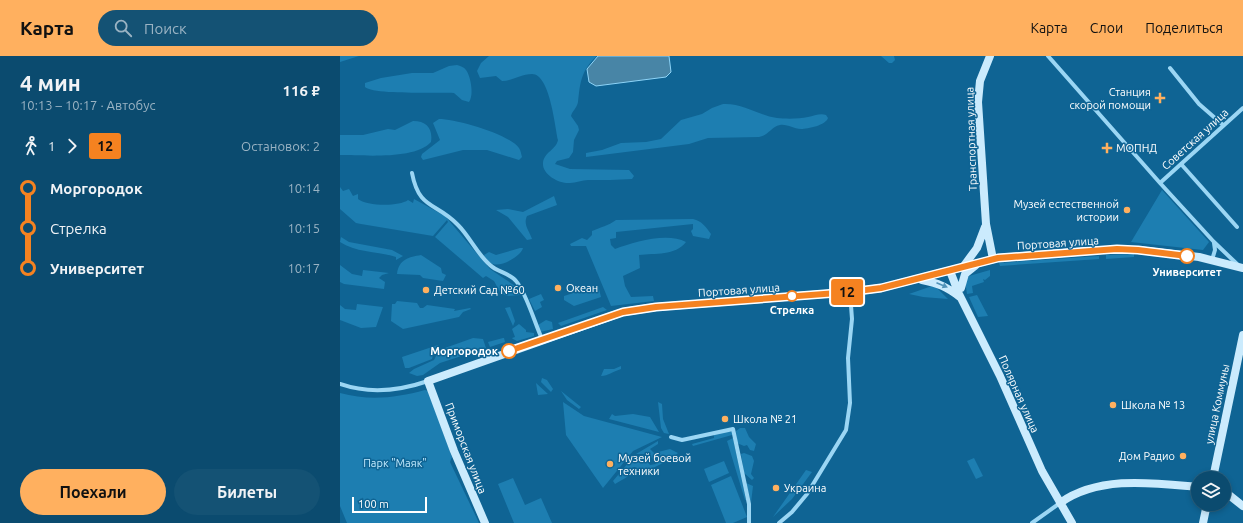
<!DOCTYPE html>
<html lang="ru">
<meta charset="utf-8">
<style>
:root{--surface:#0b4b6f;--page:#145274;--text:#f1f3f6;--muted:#9ab3c3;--line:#2b6382;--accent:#ffb05f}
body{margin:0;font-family:Ubuntu,sans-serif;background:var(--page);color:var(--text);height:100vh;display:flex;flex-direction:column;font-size:15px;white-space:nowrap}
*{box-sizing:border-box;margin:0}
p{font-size:13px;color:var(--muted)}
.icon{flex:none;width:22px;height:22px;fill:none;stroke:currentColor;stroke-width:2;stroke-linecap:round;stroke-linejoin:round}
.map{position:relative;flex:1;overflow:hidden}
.side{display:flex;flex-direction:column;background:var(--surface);width:340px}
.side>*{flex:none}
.badge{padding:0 8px;border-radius:3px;font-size:14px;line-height:26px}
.tools{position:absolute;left:851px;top:415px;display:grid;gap:8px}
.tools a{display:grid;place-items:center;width:40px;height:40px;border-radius:50%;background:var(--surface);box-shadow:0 2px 6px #0003,0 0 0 1px var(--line);font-size:20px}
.scale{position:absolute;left:12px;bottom:10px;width:75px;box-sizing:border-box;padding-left:4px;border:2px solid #fff;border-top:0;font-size:11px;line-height:14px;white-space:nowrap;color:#fff;-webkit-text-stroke:3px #0f6494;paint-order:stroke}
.map>.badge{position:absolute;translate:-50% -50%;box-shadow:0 0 0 2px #fff}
.legs{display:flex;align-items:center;gap:6px;height:44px;padding:0 20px;font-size:13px}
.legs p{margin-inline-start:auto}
.summary{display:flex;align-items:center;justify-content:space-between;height:68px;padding:0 20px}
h1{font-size:22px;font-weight:600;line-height:30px}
.button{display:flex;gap:8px;margin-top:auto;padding:8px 20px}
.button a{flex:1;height:46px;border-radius:24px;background:var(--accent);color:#111;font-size:16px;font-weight:600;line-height:46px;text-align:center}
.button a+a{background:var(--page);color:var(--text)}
ul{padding:0 20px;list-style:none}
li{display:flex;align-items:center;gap:14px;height:40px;font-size:15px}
li i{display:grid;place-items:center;width:6px;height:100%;margin:0 5px;background:currentColor}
li i::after{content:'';width:10px;height:10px;margin:-5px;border:3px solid;border-radius:50%;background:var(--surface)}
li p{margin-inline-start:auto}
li:first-child i{background:linear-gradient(#0000 50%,currentColor 0)}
li:last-child i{background:linear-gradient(currentColor 50%,#0000 0)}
header{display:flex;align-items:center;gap:24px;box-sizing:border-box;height:56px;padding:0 20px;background:var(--accent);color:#111}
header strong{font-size:19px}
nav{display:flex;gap:22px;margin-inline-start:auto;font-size:14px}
.search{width:280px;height:36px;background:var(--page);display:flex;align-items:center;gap:10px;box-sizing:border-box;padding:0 14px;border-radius:22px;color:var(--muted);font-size:15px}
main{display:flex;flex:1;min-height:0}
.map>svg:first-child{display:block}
.green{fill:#1d7eb1}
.water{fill:#4885a6;stroke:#8dd4f8}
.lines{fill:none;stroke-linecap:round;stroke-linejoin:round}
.street{stroke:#9bd6f4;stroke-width:4}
.secondary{stroke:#cbebfd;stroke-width:8}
.oneway{fill:#5193b9}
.line-1-casing{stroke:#fff;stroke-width:9}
.line-1{stroke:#f58220;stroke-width:6}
.poi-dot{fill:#ffb05f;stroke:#0f6494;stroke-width:1.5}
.stop-1-dot{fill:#fff;stroke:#f58220;stroke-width:2}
.labels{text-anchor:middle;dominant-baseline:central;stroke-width:3;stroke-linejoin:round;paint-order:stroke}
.poi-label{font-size:11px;fill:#fff;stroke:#0f6494;text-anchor:start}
.street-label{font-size:11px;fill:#fff;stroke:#0f6494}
.stop-label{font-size:11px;font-weight:bold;fill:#fff;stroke:#0f6494}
.park-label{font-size:11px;fill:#c3eafe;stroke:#0f6494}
</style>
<header>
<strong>Карта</strong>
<div class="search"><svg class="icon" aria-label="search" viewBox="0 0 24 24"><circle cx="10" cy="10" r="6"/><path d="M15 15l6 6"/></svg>Поиск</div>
<nav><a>Карта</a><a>Слои</a><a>Поделиться</a></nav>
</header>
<main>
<section class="side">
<div class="summary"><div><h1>4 мин</h1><p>10:13 – 10:17 · Автобус</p></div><b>116 ₽</b></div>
<div class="legs"><svg class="icon" aria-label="walk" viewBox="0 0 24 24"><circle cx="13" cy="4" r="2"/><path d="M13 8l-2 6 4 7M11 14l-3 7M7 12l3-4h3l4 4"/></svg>1<svg class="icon" aria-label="forward" viewBox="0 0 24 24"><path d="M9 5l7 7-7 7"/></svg><b class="badge" style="background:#f58220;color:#111">12</b><p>Остановок: 2</p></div>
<ul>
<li><i style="color:#f58220"></i><b>Моргородок</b><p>10:14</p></li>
<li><i style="color:#f58220"></i><span>Стрелка</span><p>10:15</p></li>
<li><i style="color:#f58220"></i><b>Университет</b><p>10:17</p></li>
</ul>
<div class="button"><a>Поехали</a><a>Билеты</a></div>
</section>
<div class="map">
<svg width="903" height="467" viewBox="0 0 903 467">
<rect width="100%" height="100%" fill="#0f6494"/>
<path class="green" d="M 0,0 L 19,0 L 0,6 Z
M 149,0 L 257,0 C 241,14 240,27 238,46 C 237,52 232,55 231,60 L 238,70 L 239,74 L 234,84 L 233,96 L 229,102 L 217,105 L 215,108 L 230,113 L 289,114 L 294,120 L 292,123 C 277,124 263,124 248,124 C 242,124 236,127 230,127 C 220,128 202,119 203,107 C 204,96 216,94 218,84 C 215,71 210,18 192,18 C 181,18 172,25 162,25 L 156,20 L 140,22 L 137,15 L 141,7 Z
M 541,0 L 554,0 L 555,4 L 552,7 L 549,7 Z
M 117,9 C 120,10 124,11 126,14 C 131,21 134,39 129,46 L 122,44 L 114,37 C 98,36 34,39 25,31 L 25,27 L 41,22 L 72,17 L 93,17 L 109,10 Z
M 383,48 C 403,47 418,59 437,62 C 446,63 459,63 468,61 C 474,60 480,57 486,59 L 488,62 C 486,69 468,73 461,73 C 453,73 448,68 440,69 C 431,71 429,79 419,81 L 368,82 L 349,88 L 246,101 L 246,97 L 262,94 L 281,87 L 306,86 L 321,83 L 341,64 L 362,58 L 372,52 Z
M 99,63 C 116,63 169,78 179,92 C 181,95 181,98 182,101 L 179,104 L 147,94 L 123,94 L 83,104 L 81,101 L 82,98 L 100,84 L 93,67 Z
M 73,65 C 87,65 93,73 91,86 C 75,104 23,99 0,99 L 0,79 L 23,79 L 48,73 L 55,74 Z
M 0,131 L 3,135 L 9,133 L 13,140 L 18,138 L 18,143 C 26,150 59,151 68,144 L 73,147 L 74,143 L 105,160 L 150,213 L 175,230 L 179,234 L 180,239 L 168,240 L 161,238 L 154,225 L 146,220 L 143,222 L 95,181 L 108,166 L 107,164 L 93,180 L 21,168 L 16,167 L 0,153 Z
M 822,134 L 869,186 L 863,194 L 791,186 Z
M 214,140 L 217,149 L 187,160 C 183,169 189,174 192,183 L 187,184 L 168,161 L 156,154 L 168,153 L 183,156 Z
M 353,163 C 362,165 366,171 371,178 L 369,183 L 353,180 L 351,175 L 353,173 L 353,168 L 276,176 L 276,182 L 270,183 L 271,189 L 275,193 C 294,186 327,176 346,186 C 335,200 315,197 299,199 L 300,212 L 283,220 L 285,230 L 291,241 L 313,240 L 314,245 L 271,250 L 246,190 L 231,190 L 230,188 L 242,182 L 247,184 L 252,179 L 252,175 C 261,171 268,170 276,164 Z
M 1,181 L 9,186 L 52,194 L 63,200 L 56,204 L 56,201 C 38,195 16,197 0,186 Z
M 180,192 L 183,192 C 181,200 162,211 153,208 C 149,207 146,203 144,199 L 149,196 L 156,199 Z
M 794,198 L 794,201 L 766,203 L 766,199 Z
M 81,199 L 101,212 L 102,217 L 106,219 L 103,225 L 83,222 L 80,219 L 57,218 C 59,203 69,201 81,199 Z
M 759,200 L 759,203 L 660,210 L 659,207 Z
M 0,209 L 12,218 L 22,220 L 23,214 L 49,217 L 42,219 L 39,222 L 45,226 L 44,233 L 4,228 L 0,226 Z
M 650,214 L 650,220 L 645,224 L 643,223 L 644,226 L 632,230 L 633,237 L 627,238 L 625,225 L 629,220 Z
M 258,229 L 261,241 L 234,250 L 224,244 L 224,240 Z
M 592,230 L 596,231 L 608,243 L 583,241 L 569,238 Z
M 201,238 L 204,244 L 200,246 L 202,251 L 195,255 L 189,243 Z
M 637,239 L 648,260 L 638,261 L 629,241 Z
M 57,245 L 77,247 L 80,252 L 83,252 L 87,249 L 115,253 L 114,255 L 130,252 L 131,253 L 123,256 L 119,261 L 63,273 L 51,265 L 52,248 L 55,248 Z
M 17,248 L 43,251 L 36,271 L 21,272 L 0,264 L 0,249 L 5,253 L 16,254 Z
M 170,251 L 175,265 L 173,270 L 165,252 Z
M 263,251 L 267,254 L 221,270 L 218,267 Z
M 206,264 L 212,266 L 213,273 L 200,276 L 198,269 Z
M 179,268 L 186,274 L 186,276 L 194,277 L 194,280 L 177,285 L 173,283 L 172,282 L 175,281 L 172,273 Z
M 133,282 L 143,283 L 146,292 L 100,307 L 83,319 L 77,320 L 69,317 L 74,313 L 94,304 L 99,294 L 100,297 L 103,296 L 102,293 L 105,292 Z
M 163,282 L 164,282 L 165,286 L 150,291 L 148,286 Z
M 98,289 L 99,292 L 93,299 L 92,303 L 69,312 L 65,312 L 62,301 Z
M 281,310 L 281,313 C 274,315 268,320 261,320 L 264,313 L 274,313 Z
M 202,322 L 207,324 L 213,333 L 211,336 L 201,326 Z
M 196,327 L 208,338 L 198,339 Z
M 85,334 L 88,335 L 112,401 L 110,406 L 139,467 L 7,467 L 0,450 L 0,337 C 29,345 56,342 85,334 Z
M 221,335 L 241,351 L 239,353 L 227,344 Z
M 223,346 L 244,360 L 322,381 L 293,395 L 263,432 L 226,379 Z
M 318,346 L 322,348 L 323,363 L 329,378 L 324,377 L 321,372 Z
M 272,358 L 275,360 L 293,358 L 310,361 L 319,376 L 269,363 Z
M 400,372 L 405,372 L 409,381 L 416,388 L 414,395 L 410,394 L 407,389 L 404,390 L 397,387 L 396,375 Z
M 383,376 L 392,376 L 392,379 L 353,390 L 352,388 L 374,382 L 374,379 Z
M 393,382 L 406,444 L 405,444 L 387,385 Z
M 318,385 L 318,388 L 310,393 L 314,397 L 330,393 L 338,397 L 331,403 L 309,414 L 307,413 L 299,415 L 295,411 L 291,412 L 287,421 L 275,428 L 273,425 L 289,406 L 306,403 L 310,409 L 316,408 L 309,398 L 296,398 Z
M 404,397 L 412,400 L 414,405 L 411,418 L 414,422 L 412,424 L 404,417 L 401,398 Z
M 634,402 L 643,420 L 636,423 L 627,405 Z
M 384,405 L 389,417 L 369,426 L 364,413 Z
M 466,414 L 472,416 L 452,443 L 433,461 Z
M 391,420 L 407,461 L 393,467 L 386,467 L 371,429 Z
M 173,422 L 185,449 L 201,442 L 212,467 L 174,467 L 158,428 Z
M 406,427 L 413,430 L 411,447 Z"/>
<path class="water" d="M 258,0 L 329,0 L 331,16 L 326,21 L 256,30 L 249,26 L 247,13 Z"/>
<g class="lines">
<path class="street" d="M 708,0 L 820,127 L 874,186 L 897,208
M 830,12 L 859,48 L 883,69
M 841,108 L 897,171
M 72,117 C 79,154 96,146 118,169 C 130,181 137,198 150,209 C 157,216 170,217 176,225 C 186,236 195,268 202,283
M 820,127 L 903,52
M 872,204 L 875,194 L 874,187
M 0,328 C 29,338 59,335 88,325
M 331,381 L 342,384 L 393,373 L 409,448 L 409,467
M 439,467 L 452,456 L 467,438 L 506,374 L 510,347 L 508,302 L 512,263 L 510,236
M 692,467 L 720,447"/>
<path class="secondary" d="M 650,0 L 640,25 L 638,46 L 646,168 L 653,203
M 623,211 L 637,192 L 645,171
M 610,215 L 619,238 L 660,320 L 702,415 L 732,467
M 582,224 C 598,227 607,231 620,241
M 621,232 L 625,218 L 635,210
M 873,422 L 903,279
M 884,435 L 903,450
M 720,447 C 759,419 814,427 858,431
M 145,467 L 114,395 L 88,325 L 283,256 L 316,251 L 510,236 L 541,232 L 658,202 L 762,194 L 798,194 L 859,201 L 903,212
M 863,467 L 867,448"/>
</g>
<defs><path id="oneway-solid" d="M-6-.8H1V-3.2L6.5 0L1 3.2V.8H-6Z"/></defs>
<use class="oneway" href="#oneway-solid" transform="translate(602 229) rotate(23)"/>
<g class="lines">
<g class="line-1-casing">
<path id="line-1" d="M 169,295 L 283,256 L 316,251 L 510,236 L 541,232 L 658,202 L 777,193 L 798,194 L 847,200"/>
</g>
<use href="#line-1" class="line-1"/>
</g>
<g class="poi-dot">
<path d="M818 36h4v4h4v4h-4v4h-4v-4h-4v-4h4z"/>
<path d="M765 86h4v4h4v4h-4v4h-4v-4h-4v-4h4z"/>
<circle cx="787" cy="154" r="4"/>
<circle cx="218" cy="232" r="4"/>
<circle cx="86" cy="234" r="4"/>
<circle cx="773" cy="349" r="4"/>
<circle cx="385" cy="363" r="4"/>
<circle cx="843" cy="400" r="4"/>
<circle cx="270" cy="408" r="4"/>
<circle cx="436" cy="432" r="4"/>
</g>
<g class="stop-1-dot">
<circle cx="847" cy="200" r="7"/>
<circle cx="452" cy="240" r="5"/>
<circle cx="169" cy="295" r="7"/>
</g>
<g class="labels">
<g class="poi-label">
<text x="811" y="36" text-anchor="end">Станция<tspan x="811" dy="13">скорой помощи</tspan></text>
<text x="776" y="92">МОПНД</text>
<text x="779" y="148" text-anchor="end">Музей естественной<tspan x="779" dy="13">истории</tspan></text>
<text x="226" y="232">Океан</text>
<text x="94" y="234">Детский Сад №60</text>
<text x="781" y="349">Школа № 13</text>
<text x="393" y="363">Школа № 21</text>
<text x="835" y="400" text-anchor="end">Дом Радио</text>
<text x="278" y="402">Музей боевой<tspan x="278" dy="13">техники</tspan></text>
<text x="444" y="432">Украина</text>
</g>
<g class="street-label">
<text transform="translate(631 83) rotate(-92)">Транспортная улица</text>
<text transform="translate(855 83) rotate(-42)">Советская улица</text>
<text transform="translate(718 187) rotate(-4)">Портовая улица</text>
<text transform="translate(399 234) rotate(-4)">Портовая улица</text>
<text transform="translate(679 338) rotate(66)">Полярная улица</text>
<text transform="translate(877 348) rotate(-78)">улица Коммуны</text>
<text transform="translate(126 392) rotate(69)">Приморская улица</text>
</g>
<g class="stop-label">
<text x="847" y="216">Университет</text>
<text x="452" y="254">Стрелка</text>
<text x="158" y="295" text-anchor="end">Моргородок</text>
</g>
<g class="park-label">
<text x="55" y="407">Парк "Маяк"</text>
</g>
</g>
</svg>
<div class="tools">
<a><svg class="icon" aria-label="layers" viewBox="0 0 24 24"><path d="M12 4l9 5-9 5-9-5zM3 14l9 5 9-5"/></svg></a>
</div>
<div class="scale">100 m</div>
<b class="badge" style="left:507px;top:236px;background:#f58220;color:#111">12</b>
</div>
</main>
